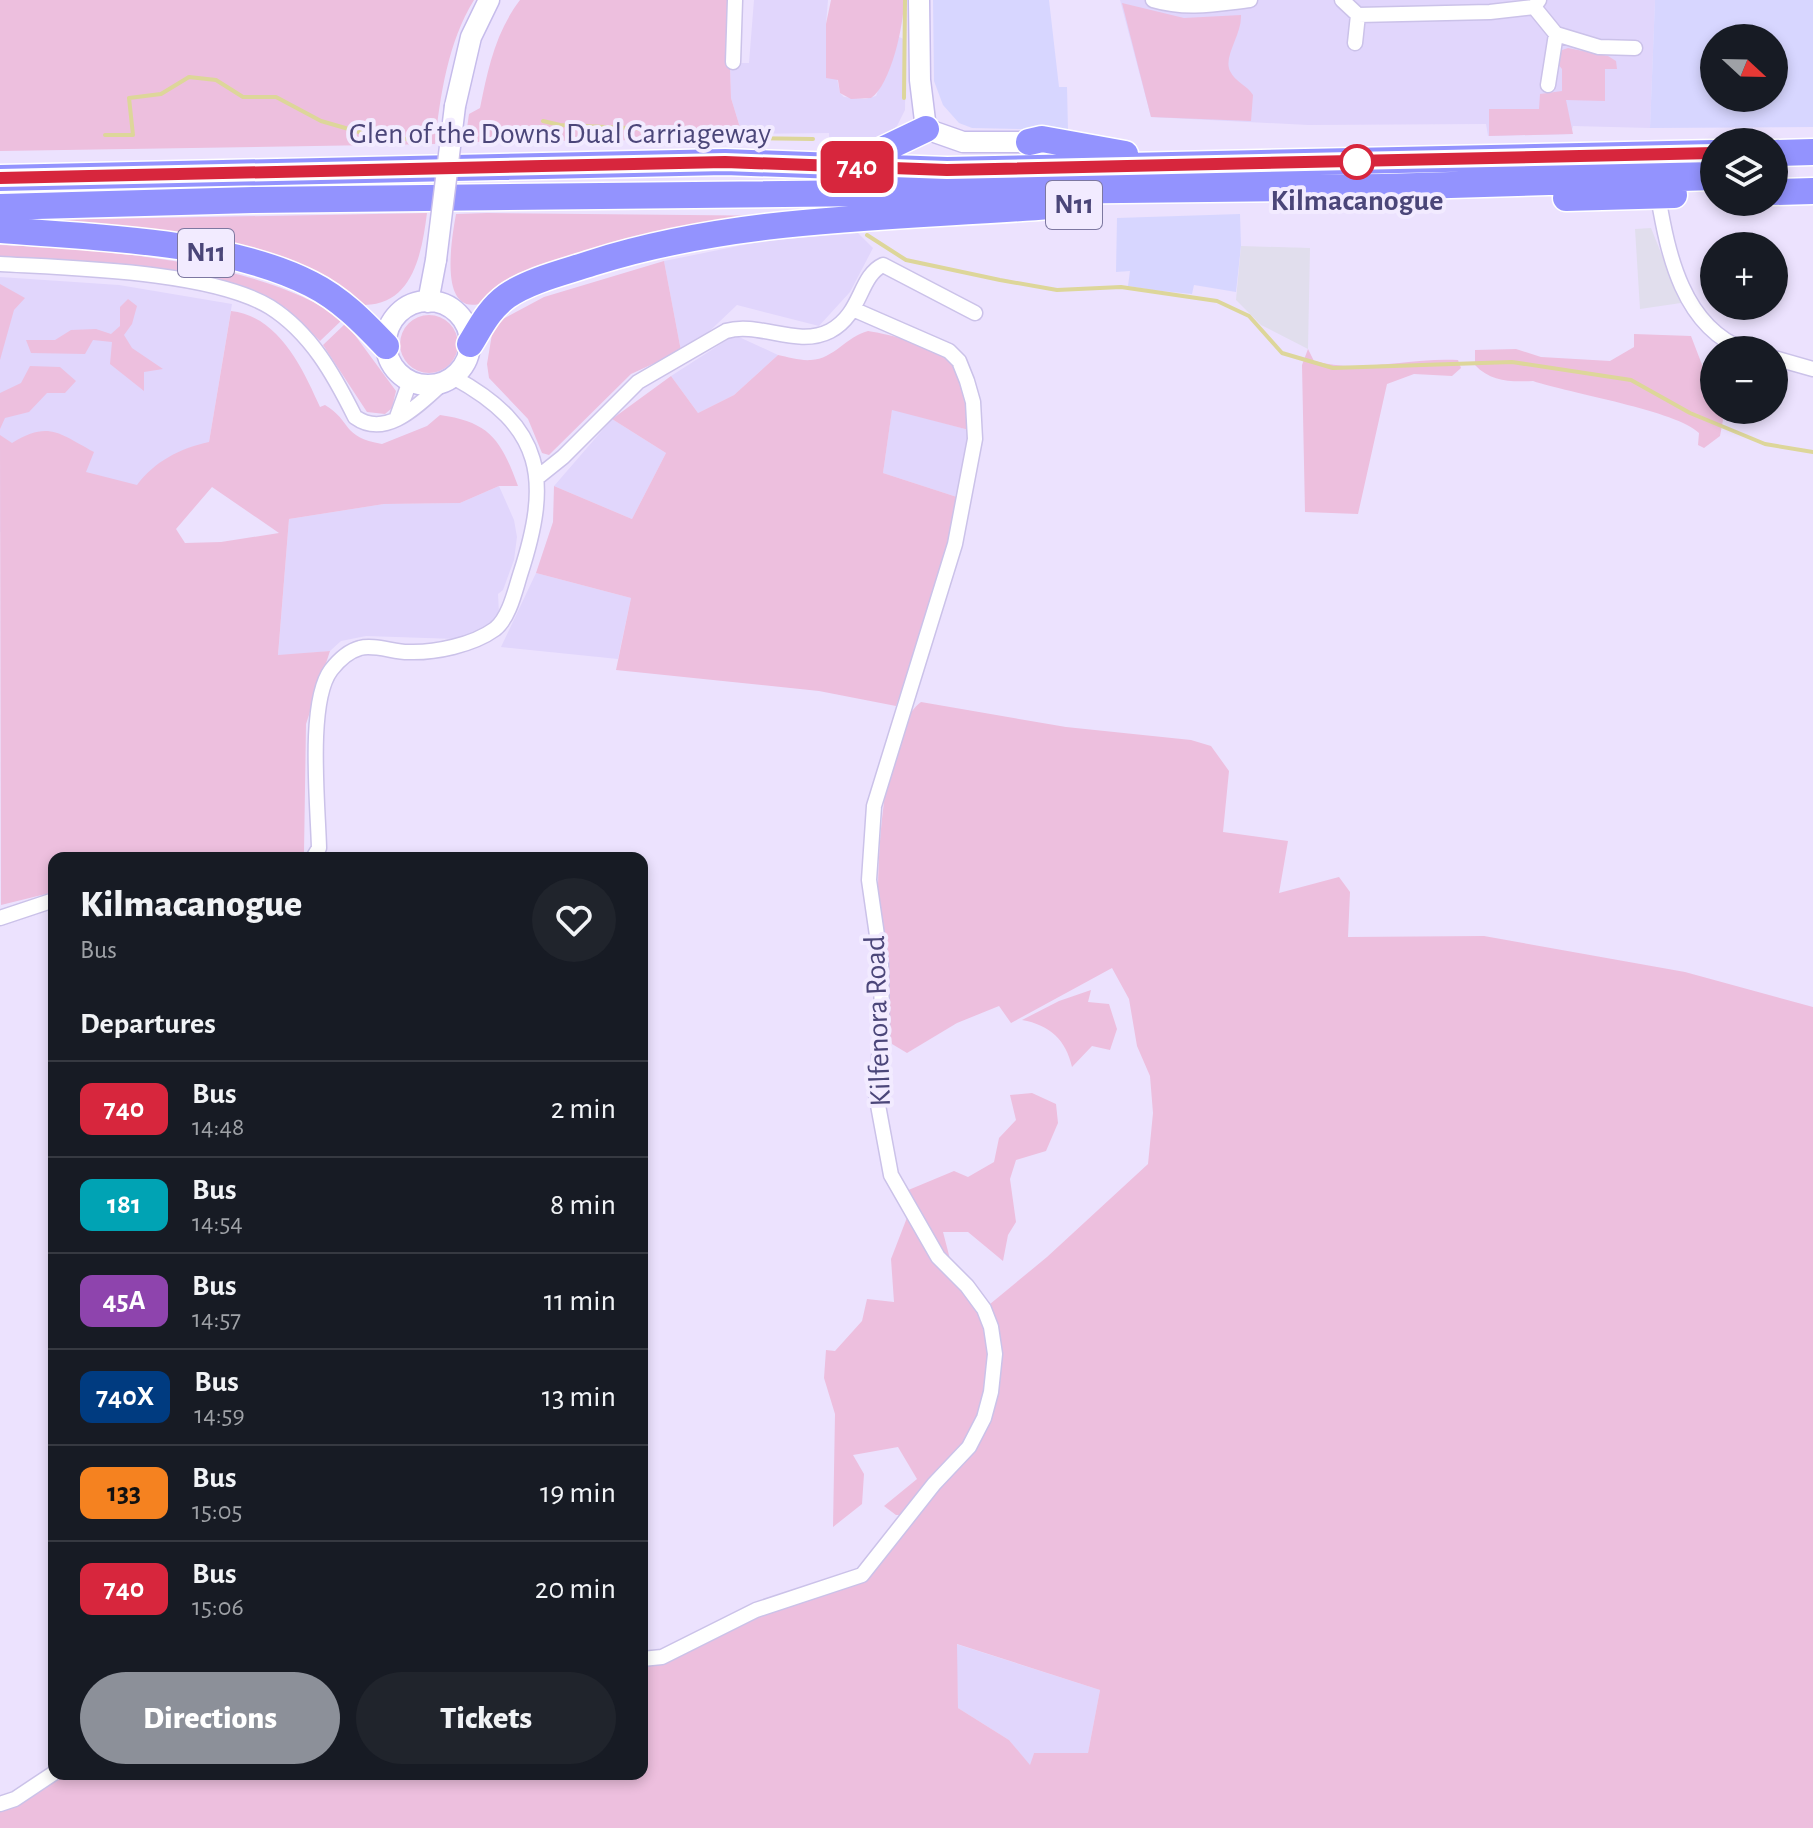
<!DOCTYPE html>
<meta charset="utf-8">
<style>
:root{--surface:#171b24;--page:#20242c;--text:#f1f3f6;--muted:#9ea1a6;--line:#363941;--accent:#8c9099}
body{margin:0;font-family:"Alegreya Sans",sans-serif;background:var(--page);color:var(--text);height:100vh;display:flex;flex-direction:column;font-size:30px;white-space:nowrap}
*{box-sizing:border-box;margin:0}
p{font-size:26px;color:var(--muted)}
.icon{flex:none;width:44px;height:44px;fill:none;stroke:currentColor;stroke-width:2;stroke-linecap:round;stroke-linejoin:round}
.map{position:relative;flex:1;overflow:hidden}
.details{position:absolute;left:48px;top:852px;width:600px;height:928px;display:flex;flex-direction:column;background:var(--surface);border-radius:16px;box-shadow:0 4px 12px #0003}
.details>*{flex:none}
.badge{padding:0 16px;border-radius:12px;font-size:28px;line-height:52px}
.needle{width:52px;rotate:112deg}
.tools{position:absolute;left:1700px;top:24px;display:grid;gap:16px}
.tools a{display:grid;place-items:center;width:88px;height:88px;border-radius:50%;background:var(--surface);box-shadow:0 4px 12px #0003;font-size:40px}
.map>.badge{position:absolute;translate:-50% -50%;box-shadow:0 0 0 4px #fff}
h2{padding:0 32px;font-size:30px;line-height:72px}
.round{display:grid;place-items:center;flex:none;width:84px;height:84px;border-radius:42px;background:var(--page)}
.head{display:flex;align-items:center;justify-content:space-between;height:136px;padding:0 32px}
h1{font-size:38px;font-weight:800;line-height:60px}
.primary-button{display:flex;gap:16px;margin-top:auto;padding:16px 32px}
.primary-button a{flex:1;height:92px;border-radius:48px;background:var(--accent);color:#fff;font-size:32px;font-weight:800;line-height:92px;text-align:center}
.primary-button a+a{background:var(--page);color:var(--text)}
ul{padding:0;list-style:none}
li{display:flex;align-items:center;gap:24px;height:96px;padding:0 32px;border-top:2px solid var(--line)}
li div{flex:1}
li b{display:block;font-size:30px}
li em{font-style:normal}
li .badge{min-width:88px;font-weight:700;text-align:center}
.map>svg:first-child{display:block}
.residential{fill:#e1d6fc}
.commercial{fill:#d7d6ff;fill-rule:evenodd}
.industrial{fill:#e1deed}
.green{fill:#edbfde;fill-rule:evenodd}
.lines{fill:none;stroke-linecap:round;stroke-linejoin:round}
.stream{stroke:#ddd69a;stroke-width:4}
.street-casing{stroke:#cbc2e9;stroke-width:17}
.secondary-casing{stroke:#c6bceb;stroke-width:23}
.highway-casing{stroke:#fff;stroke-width:29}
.street{stroke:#fff;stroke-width:14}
.secondary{stroke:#fff;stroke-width:20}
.highway{stroke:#9393fe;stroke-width:26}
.secondary-bridge-casing{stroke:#c6bceb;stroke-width:23;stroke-linecap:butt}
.secondary-bridge{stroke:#fff;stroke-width:20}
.line-casing{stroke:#fff;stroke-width:18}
.line{stroke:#d7263d;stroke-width:12}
.stop-dot{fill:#fff;stroke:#d7263d;stroke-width:4}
.labels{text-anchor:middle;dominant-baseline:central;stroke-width:8;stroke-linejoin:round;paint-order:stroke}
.shield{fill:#f2ebff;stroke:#7d78a1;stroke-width:2}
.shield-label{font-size:28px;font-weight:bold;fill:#4b4679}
.street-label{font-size:30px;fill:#4b4679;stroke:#f2ebff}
.stop-label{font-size:30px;font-weight:bold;fill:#4b4679;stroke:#f2ebff}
</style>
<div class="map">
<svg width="1813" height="1828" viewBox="0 0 1813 1828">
<rect width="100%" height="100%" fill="#ece2fe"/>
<path class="residential" d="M 754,0 L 828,0 L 826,24 L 840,93 L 844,97 L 865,99 L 876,96 L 899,37 L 906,40 L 905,110 L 897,126 L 885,136 L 855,145 L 839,141 L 829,145 L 829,133 L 742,134 L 731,98 L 730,63 L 749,63 Z
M 1120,0 L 1655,0 L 1650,128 L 1573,126 L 1571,134 L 1488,136 L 1486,124 L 1308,125 L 1151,117 Z
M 858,233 L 873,248 L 850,292 L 819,326 L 737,305 L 697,343 L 681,351 L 664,261 L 763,241 Z
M 0,277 L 119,285 L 232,304 L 209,442 L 194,483 L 0,532 Z
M 739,337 L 778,355 L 734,395 L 698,413 L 671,376 L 730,338 Z
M 892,409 L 969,430 L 960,498 L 883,473 Z
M 612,419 L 666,453 L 632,519 L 554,486 Z
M 499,486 L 514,520 L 517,537 L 514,560 L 503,590 L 498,594 L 499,613 L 490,626 L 456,639 L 366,636 L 341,641 L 330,651 L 278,656 L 289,519 L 384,504 L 460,503 Z
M 536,573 L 631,598 L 618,659 L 501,647 Z
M 956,1644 L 1100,1690 L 1088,1753 L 1034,1753 L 1030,1766 L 1009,1740 L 958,1708 Z"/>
<path class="commercial" d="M 933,0 L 1049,0 L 1059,87 L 1067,87 L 1068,130 L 972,128 L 959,123 L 943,105 L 934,81 Z
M 1655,0 L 1813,0 L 1813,127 L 1650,128 ZM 1714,38 L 1774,38 L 1774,98 L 1714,98 Z
M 1240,214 L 1241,246 L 1236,292 L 1194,285 L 1192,294 L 1152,290 L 1128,286 L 1130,271 L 1116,272 L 1117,218 Z"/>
<path class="industrial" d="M 1651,228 L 1681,303 L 1640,309 L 1635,229 Z
M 1241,246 L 1310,248 L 1308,349 L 1261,325 L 1236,300 Z"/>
<path class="green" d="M 0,0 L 474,0 C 448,42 440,96 435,144 L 0,151 Z
M 520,0 L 728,0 L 731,98 L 742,134 L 739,139 L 465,142 L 469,114 L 480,108 C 488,69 495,33 520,0 Z
M 831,0 L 904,0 C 904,24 891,85 871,98 L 851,99 L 840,93 L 838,80 L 826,78 L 826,24 Z
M 1122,3 L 1184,18 L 1241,15 C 1242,35 1223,56 1230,71 C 1235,82 1247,85 1253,95 L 1251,121 L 1151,117 Z
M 1568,48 L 1608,56 L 1616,61 L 1617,69 L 1605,69 L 1605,101 L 1566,100 L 1573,134 L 1489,136 L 1489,109 L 1539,109 L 1540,94 L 1562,91 L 1562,69 L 1557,63 L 1559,51 Z
M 427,213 C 422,251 414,304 365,305 L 43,220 Z
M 456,214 L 487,213 L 784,216 L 506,288 C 498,293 488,302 479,304 C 437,314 453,232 456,214 Z
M 0,245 C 97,249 265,261 342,320 L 320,341 L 286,308 L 254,291 L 212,281 L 0,258 Z
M 664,261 L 681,351 L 631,374 L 549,455 L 542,453 L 528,419 L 489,378 L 487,364 L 492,334 L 501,320 L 544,297 Z
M 0,284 L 25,298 L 14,310 L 0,360 Z
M 128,299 L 137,306 L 132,324 L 124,335 L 132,348 L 163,369 L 144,372 L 144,391 L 110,364 L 112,342 L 93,340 L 85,354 L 31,353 L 26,340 L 55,340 L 71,330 L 96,329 L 111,334 L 120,326 L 120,307 Z
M 231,311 C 279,316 303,369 320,407 L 325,405 C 352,421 341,437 382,444 L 427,426 L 440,415 C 490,422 501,440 518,486 L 499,486 L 460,503 L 384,504 L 289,519 L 278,655 L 330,651 L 306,724 L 304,852 L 298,858 L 54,858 L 54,892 L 1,905 L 0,435 L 12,443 C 49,420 60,434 94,452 L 86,472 L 137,485 C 154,462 180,448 209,442 ZM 212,487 L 279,533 L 221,542 L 185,543 L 176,529 Z
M400 344a29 29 0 1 1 58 0a29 29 0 1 1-58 0Z
M 346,323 L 396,391 L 392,408 L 385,414 L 367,412 L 323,345 Z
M 868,331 C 888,334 943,347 955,364 C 968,383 968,407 969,430 L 892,410 L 883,473 L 960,498 L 929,614 L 896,706 L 819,691 L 616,670 L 631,598 L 536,573 L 553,522 L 554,486 L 632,519 L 666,453 L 612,419 L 671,376 L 698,413 L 734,395 L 778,355 C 788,357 801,361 811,360 C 834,359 847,336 868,331 Z
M 1634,334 L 1691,336 L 1714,396 L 1714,410 L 1719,410 L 1723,420 L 1720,436 L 1704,448 L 1698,445 L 1699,433 C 1678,411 1568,393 1533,381 C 1511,382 1491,382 1475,365 L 1475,350 L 1516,349 L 1541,357 L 1610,361 L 1634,347 Z
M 1308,349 L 1314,361 C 1359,374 1410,357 1458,360 L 1461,368 L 1452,376 L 1414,374 L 1387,384 L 1358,514 L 1305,512 L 1302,365 Z
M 30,366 L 60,367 L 76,381 L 65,393 L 47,393 L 29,412 L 5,418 L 0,429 L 0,393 L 21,383 Z
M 921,702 L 1066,727 L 1191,740 L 1211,746 L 1229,771 L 1223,832 L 1288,841 L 1279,893 L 1339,877 L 1350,892 L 1348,937 L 1484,936 L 1685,972 L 1813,1007 L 1813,1828 L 0,1828 L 0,1804 L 54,1774 L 642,1774 L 642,1647 L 662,1657 L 734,1621 L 863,1575 L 969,1447 L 995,1354 L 984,1309 L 1047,1257 L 1148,1164 L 1153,1113 L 1150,1076 L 1137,1046 L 1129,999 L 1112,968 L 1011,1023 L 999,1006 L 957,1023 L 907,1053 L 892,1044 C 872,984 867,742 921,702 ZM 957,1644 L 1100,1690 L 1088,1753 L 1034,1753 L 1030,1765 L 1009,1740 L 958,1708 Z
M 1091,990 L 1088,1002 L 1109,1004 L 1117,1029 L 1110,1050 L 1092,1046 L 1072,1067 C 1066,1040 1050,1025 1022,1020 L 1059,1001 Z
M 1032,1093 L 1056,1104 L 1058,1123 L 1046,1151 L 1016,1160 L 1010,1179 L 1016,1222 L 1008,1235 L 1003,1261 L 968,1232 L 943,1232 L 950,1259 L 936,1243 L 906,1191 L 954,1171 L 968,1177 L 994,1162 L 999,1138 L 1016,1120 L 1010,1095 Z
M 908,1215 L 977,1305 L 990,1354 L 987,1389 L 968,1443 L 903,1515 L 896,1515 L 884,1506 L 917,1479 L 898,1447 L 853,1455 L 864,1474 L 862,1504 L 833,1527 L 835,1414 L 824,1378 L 826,1350 L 835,1351 L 862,1321 L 867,1299 L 894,1302 L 891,1259 Z"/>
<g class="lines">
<path class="stream" d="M 904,98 L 905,0
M 543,121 L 560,125 L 721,132 L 743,138 L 813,139
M 105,135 L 133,135 L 129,98 L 161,94 L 189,77 L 216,80 L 243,97 L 276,97 L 321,121 L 373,136 L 406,139
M 867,235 L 906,260 L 1000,280 L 1057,290 L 1121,287 L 1217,301 L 1249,316 L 1282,353 L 1333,368 L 1512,362 L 1631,380 L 1690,413 L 1765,444 L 1813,452"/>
<g class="street-casing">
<path id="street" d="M 1153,0 C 1187,10 1216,4 1250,0
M 1342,0 L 1358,15 L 1490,12 L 1534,7 L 1539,0
M 1534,7 L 1556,34 L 1599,47 L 1635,48
M 1355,43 L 1358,15
M 733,62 L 735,0
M 1548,85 L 1556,34
M 1658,196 C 1668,255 1683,327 1745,350
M 0,264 C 71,268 211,271 270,307 C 311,333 334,375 355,417 C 387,440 420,403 444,382
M 1774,358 L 1813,369
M 397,417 L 410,381
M 538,477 L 563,457 L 638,382 L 726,331 C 759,321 797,348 830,331 C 862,314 859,276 883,265 L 975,313
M 313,858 L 319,848 C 318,805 307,702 331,670 C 338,661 349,651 360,648 C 373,644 394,652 408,652 C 435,653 473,645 495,629 C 509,618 515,591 520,575 C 551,480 545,427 453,377
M 0,918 L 54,900
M 642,1659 L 662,1657 L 756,1610 L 862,1575 L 934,1484 L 969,1447 L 984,1418 L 991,1392 L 995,1354 L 991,1327 L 984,1309 L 967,1286 L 938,1257 L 891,1175 L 875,1089 L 882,1034 L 881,963 L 869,880 L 874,806 L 955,544 L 975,439 L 973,402 L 967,381 L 959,361 L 949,351 L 855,310
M 0,1804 L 15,1799 L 54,1773"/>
</g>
<g class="secondary-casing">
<path id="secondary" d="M 919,0 L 920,80 L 926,129 L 963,142 L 1029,142
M 455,106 L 471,37 L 489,0
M386 343a42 42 0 1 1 84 0a42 42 0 1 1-84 0Z
M 428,302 L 436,260"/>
</g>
<g class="highway-casing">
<path id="highway" d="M 1029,142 L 1042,139 L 1125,154
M 1774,153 L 1813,152
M 852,156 L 880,151 L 926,129
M 0,178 L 725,162 L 947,170 L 1714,153
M 1774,192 L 1813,191
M 1566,198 L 1674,195
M 0,207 L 253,200 L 1384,187 L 1714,177
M 0,230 C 94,237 227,241 311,284 C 341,299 363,322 386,346
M 470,344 C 481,326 489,309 507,296 C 530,280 565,272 592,263 C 740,216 897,218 1051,206"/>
</g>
<use href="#street" class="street"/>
<use href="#secondary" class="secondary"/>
<use href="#highway" class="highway"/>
<g class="secondary-bridge-casing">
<path id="secondary-bridge" d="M 436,260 L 455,106"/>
</g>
<use href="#secondary-bridge" class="secondary-bridge"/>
</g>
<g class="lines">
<g class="line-casing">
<path id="line" d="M 0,178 L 725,162 L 947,170 L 1714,153"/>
</g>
<use href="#line" class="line"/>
</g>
<circle class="stop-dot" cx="1357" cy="162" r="16"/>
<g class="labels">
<g class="shield">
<rect x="1046" y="181" width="56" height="48" rx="6"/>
<rect x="178" y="229" width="56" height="48" rx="6"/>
</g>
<g class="shield-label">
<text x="1074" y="205">N11</text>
<text x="206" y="253">N11</text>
</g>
<g class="street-label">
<text x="560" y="134">Glen of the Downs Dual Carriageway</text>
<text transform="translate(878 1021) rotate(-92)">Kilfenora Road</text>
</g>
<g class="stop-label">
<text x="1357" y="201">Kilmacanogue</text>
</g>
</g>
</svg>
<div class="tools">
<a><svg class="needle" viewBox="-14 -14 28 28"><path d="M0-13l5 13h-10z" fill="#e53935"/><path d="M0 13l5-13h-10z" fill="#9ea1a6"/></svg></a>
<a><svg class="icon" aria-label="layers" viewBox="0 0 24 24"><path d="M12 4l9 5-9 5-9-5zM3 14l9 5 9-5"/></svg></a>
<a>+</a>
<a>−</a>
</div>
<b class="badge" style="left:857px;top:167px;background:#d7263d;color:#fff">740</b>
<section class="details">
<div class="head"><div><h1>Kilmacanogue</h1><p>Bus</p></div><a class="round"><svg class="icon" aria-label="heart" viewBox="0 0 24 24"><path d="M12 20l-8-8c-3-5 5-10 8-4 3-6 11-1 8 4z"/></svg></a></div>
<h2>Departures</h2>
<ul>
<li><span class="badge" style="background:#d7263d;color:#fff">740</span><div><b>Bus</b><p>14:48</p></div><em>2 min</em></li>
<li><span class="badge" style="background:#00a3b4;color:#fff">181</span><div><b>Bus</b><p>14:54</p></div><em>8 min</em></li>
<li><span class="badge" style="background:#8e44ad;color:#fff">45A</span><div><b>Bus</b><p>14:57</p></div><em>11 min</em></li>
<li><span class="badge" style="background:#003b80;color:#fff">740X</span><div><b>Bus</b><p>14:59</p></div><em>13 min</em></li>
<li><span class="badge" style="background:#f58220;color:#111">133</span><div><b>Bus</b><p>15:05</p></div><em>19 min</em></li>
<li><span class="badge" style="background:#d7263d;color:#fff">740</span><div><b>Bus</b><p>15:06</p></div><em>20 min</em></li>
</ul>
<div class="primary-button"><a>Directions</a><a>Tickets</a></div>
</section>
</div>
